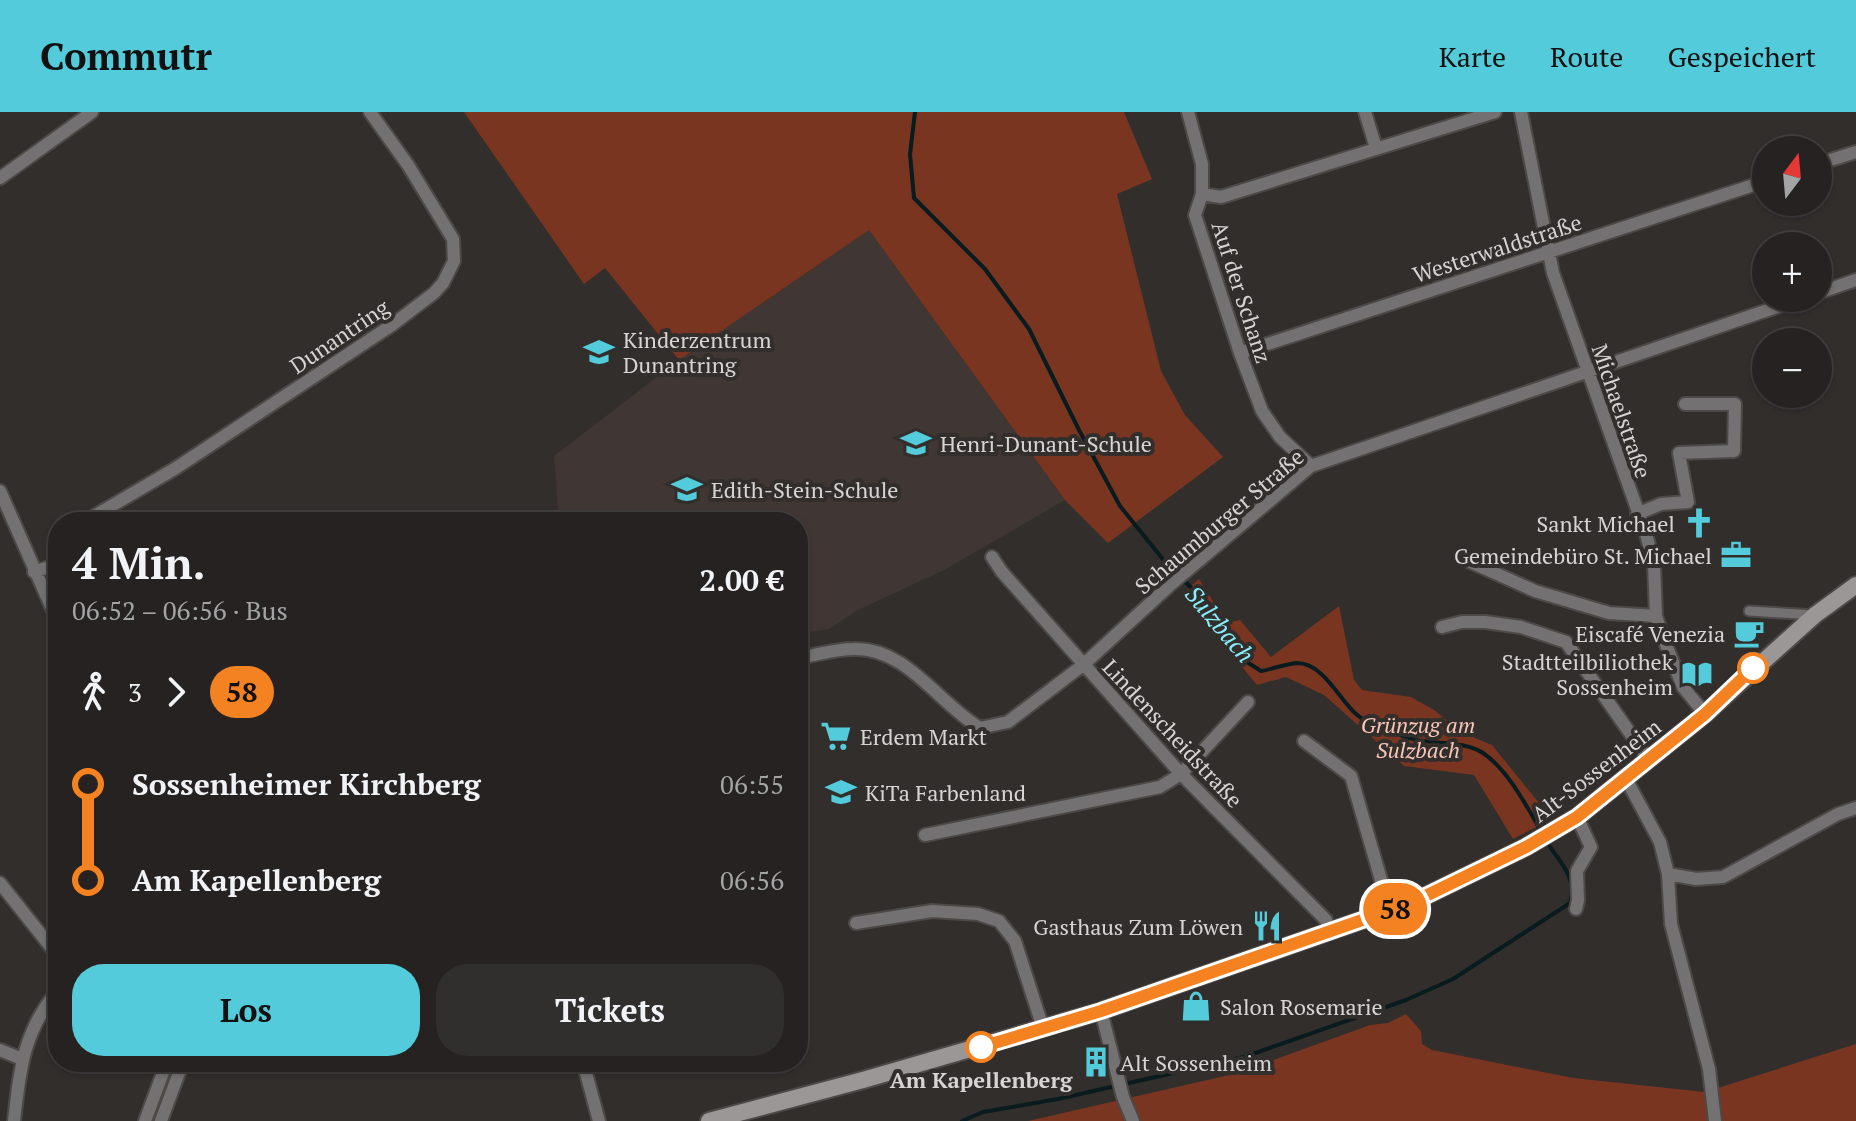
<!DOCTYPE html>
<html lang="de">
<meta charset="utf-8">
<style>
:root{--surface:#252221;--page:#312f2e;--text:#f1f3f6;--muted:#a3a4a5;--line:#423f3f;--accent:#53cbda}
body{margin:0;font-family:"PT Serif",serif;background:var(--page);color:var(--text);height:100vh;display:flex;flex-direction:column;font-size:30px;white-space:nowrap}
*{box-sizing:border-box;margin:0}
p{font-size:26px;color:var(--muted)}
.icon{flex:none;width:44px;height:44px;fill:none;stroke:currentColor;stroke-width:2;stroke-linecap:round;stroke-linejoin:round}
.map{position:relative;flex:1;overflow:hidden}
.drawer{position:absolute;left:48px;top:400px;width:760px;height:560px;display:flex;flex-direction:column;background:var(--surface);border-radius:32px;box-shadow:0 2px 6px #0004,0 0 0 2px var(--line)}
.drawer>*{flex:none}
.badge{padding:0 16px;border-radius:26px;font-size:28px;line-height:52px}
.needle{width:52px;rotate:16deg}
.controls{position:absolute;left:1752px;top:24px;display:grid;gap:16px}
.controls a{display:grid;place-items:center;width:80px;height:80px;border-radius:50%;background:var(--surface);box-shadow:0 2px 6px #0004,0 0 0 2px var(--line);font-size:40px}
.map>.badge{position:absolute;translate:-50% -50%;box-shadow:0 0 0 4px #fff}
.legs{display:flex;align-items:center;gap:12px;height:88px;padding:0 24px;font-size:26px}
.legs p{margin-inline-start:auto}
.overview{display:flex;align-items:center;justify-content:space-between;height:136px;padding:0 24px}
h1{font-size:44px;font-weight:600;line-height:60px}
.button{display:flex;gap:16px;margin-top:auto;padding:16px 24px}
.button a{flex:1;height:92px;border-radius:32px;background:var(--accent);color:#111;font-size:32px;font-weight:600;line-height:92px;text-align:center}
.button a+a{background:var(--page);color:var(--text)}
ul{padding:0 24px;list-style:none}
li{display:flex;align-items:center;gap:28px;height:96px;font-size:30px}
li i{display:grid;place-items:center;width:12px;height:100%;margin:0 10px;background:currentColor}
li i::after{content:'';width:20px;height:20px;margin:-10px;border:6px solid;border-radius:50%;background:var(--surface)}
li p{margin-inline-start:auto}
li:first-child i{background:linear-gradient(#0000 50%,currentColor 0)}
li:last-child i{background:linear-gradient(currentColor 50%,#0000 0)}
header{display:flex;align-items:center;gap:48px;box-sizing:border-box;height:112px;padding:0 40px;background:var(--accent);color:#111}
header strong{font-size:38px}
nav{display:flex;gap:44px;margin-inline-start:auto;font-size:28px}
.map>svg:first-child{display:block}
.built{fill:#403633}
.green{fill:#7a3521}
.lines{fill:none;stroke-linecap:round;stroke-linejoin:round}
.stream{stroke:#081b1e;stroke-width:4}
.pedestrian-casing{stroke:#4c4947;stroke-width:13}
.minor-casing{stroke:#4c4947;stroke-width:16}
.secondary-casing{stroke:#4c4947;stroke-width:20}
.pedestrian{stroke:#737171;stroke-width:9}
.minor{stroke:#737171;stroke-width:12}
.secondary{stroke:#9a9796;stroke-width:16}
.line-1-casing{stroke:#fff;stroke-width:18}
.line-1{stroke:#f58220;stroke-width:12}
.stop-1-dot{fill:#fff;stroke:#f58220;stroke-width:4}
.labels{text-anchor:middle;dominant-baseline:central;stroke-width:8;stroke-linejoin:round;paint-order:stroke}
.street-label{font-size:22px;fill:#d7d5d4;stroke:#312e2c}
.poi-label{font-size:22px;fill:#d7d5d4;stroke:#312e2c;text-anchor:start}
.park-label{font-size:22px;font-style:italic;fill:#f9c5b6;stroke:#312e2c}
.stop-label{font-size:22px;font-weight:bold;fill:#d7d5d4;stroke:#312e2c}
.water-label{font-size:24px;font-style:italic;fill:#89edfb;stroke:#312e2c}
</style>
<header>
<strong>Commutr</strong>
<nav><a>Karte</a><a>Route</a><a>Gespeichert</a></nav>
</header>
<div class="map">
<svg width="1856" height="1009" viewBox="0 0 1856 1009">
<rect width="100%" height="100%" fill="#312e2c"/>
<path class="built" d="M 869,118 L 1065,388 L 944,458 L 858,498 L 829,517 L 798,522 L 798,410 L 559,410 L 554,344 L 679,248 Z"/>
<path class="green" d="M 464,0 L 1124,0 L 1152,67 L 1117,82 L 1161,259 L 1185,303 L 1223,345 L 1108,431 L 1065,388 L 869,118 L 679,248 L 605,156 L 584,172 Z
M 1199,467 L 1227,511 L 1240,508 L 1271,545 L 1339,494 L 1354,568 L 1362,578 L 1411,585 L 1434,598 L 1461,620 L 1492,633 L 1552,707 L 1513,727 L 1474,663 L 1404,654 L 1324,583 L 1286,565 L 1257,573 L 1227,537 L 1200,488 L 1182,482 Z
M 1406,902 L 1421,919 L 1422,932 L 1432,938 L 1573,966 L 1705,980 L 1856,932 L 1856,1009 L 1028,1009 L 1238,961 L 1370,913 L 1388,911 Z"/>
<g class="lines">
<path class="stream" d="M 915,0 L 910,42 L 914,86 L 985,157 L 1029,217 L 1079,318 L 1120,394 L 1170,456 L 1210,493 L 1247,550 L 1261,559 C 1272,557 1286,552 1297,551 C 1323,551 1339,587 1356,602 C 1369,613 1389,619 1406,625 C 1429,634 1461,627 1483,641 C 1508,658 1526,693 1541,719
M 962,1009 L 983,1000 L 1058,987 L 1244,945 L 1406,888 L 1453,867 L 1570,791 C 1578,763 1557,748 1545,727"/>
<g class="pedestrian-casing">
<path id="pedestrian" d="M 1749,499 L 1815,503"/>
</g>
<g class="minor-casing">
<path id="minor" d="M 1188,0 L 1202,52 L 1202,82 L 1195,103 L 1240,241 L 1262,299 L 1280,325 L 1311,354
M 1365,0 L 1376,36
M 1521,0 L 1553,161 L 1646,422 L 1654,452 L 1656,504 L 1664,528 L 1683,575 L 1705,602
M 1818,52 L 1856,40
M 0,66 L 92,0
M 1202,82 L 1221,85 L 1495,0
M 1818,181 L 1856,168
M 1240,241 L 1766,69
M 0,379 L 58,510
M 1637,402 L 1661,392 L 1688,390 L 1679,341 L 1734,339 L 1735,292 L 1685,292
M 84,410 L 176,356 L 392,213 L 434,181 L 443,171 L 454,149 L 453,127 L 408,53 L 370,0
M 992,445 L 1002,460 L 1181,662 L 1326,808 L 1329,820
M 1466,448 L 1535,479 L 1609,501 L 1656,504
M 34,460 L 58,452
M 1442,515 L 1462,510 L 1485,510 L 1521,515 L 1566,530 L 1649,648
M 798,546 C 816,543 836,537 854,537 C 906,535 939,592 980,616 L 1008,610 L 1083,553 L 1169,474 L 1311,354 L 1803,186
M 1304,629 L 1351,664 L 1390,799
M 1626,667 L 1660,730 L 1668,762 L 1671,812 L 1709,957 L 1715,1009
M 925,723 L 1160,675 L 1181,662 L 1248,590
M 1668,762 L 1696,767 L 1723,765 L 1838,702 L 1856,696
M 0,771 L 58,844
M 1576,797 L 1578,788 L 1577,759 L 1591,735 L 1577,705
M 856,811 L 932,799 L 978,802 L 999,809 L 1015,829 L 1043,916
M 1101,899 L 1123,985 L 1133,1009
M 0,938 L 22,947
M 583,950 L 599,1009
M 14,1009 C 20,957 23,920 58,878
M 145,1009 L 167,950
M 161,1009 L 183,950"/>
</g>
<g class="secondary-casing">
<path id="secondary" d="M 709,1009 L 863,968 L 1101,899 L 1411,791 L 1526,735 L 1577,705 L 1705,602 L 1815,503 L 1856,473"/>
</g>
<use href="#pedestrian" class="pedestrian"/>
<use href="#minor" class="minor"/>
<use href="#secondary" class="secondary"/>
</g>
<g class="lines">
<g class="line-1-casing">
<path id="line-1" d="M 981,935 L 1101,899 L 1411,791 L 1526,735 L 1577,705 L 1705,602 L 1753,556"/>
</g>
<use href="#line-1" class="line-1"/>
</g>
<defs>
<g id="school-bare" transform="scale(2.4)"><path d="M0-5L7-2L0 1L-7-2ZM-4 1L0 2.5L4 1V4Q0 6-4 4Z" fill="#53cbda" stroke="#312e2c" stroke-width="2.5" paint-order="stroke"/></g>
<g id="church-bare" transform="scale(2.4)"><path d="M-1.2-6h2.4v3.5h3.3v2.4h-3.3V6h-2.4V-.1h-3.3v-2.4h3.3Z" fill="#53cbda" stroke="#312e2c" stroke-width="2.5" paint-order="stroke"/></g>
<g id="office-bare" transform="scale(2.4)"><path d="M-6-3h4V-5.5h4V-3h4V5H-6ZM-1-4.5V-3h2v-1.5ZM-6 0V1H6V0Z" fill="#53cbda" stroke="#312e2c" stroke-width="2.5" paint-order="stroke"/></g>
<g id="cafe-bare" transform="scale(2.4)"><path d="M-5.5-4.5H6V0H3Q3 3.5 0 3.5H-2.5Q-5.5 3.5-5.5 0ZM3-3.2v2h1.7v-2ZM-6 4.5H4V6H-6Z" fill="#53cbda" stroke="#312e2c" stroke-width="2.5" paint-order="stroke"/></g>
<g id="library-bare" transform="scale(2.4)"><path d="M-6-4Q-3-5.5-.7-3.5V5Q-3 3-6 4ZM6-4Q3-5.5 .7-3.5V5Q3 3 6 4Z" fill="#53cbda" stroke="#312e2c" stroke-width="2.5" paint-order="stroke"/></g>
<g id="supermarket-bare" transform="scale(2.4)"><path d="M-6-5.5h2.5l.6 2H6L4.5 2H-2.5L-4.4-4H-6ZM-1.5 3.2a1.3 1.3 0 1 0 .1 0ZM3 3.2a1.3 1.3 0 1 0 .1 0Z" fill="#53cbda" stroke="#312e2c" stroke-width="2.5" paint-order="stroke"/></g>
<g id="restaurant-bare" transform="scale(2.4)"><path d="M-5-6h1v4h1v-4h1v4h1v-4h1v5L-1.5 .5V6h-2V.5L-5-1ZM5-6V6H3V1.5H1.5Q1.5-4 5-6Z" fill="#53cbda" stroke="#312e2c" stroke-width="2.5" paint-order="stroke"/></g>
<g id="shop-bare" transform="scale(2.4)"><path d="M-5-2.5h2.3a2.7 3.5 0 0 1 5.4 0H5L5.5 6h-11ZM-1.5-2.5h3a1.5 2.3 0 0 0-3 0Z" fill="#53cbda" stroke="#312e2c" stroke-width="2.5" paint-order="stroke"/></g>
<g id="building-bare" transform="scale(2.4)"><path d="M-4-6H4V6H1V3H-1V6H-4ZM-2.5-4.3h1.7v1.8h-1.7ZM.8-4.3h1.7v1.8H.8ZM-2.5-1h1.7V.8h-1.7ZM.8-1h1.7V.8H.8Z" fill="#53cbda" stroke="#312e2c" stroke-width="2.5" paint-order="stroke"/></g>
</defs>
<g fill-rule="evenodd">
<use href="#school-bare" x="599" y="240"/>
<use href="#school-bare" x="916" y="331"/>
<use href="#school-bare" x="687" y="377"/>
<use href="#church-bare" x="1699" y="411"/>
<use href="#office-bare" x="1736" y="443"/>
<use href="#cafe-bare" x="1749" y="521"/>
<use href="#library-bare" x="1697" y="562"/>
<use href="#supermarket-bare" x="836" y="624"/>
<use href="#school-bare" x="841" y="680"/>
<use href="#restaurant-bare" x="1267" y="814"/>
<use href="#shop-bare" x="1196" y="894"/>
<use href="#building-bare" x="1096" y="950"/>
</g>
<g class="stop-1-dot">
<circle cx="1753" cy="556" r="14"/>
<circle cx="981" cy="935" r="14"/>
</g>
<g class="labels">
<g class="street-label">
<text transform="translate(1497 136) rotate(-18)">Westerwaldstraße</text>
<text transform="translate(1242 180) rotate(72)">Auf der Schanz</text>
<text transform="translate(339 224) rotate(-34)">Dunantring</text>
<text transform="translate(1622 299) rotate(71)">Michaelstraße</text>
<text transform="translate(1219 409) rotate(-40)">Schaumburger Straße</text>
<text transform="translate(1173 621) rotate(47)">Lindenscheidstraße</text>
<text transform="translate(1596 658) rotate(-37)">Alt-Sossenheim</text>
</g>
<g class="poi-label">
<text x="623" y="227">Kinderzentrum<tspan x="623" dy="25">Dunantring</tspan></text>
<text x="940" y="331">Henri-Dunant-Schule</text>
<text x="711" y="377">Edith-Stein-Schule</text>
<text x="1675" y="411" text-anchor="end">Sankt Michael</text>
<text x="1712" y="443" text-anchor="end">Gemeindebüro St. Michael</text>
<text x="1725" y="521" text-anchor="end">Eiscafé Venezia</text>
<text x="1673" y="549" text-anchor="end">Stadtteilbiliothek<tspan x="1673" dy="25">Sossenheim</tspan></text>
<text x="860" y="624">Erdem Markt</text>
<text x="865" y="680">KiTa Farbenland</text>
<text x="1243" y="814" text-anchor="end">Gasthaus Zum Löwen</text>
<text x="1220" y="894">Salon Rosemarie</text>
<text x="1120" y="950">Alt Sossenheim</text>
</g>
<g class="park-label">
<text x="1418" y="612">Grünzug am<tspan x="1418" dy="25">Sulzbach</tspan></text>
</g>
<g class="stop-label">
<text x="981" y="967">Am Kapellenberg</text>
</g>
<g class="water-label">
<text transform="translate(1220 512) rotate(50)">Sulzbach</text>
</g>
</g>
</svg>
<div class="controls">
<a><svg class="needle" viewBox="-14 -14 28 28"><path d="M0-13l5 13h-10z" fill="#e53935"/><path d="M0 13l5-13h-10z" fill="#a3a4a5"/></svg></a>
<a>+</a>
<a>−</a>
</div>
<b class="badge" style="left:1395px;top:797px;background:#f58220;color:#111">58</b>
<section class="drawer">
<div class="overview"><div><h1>4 Min.</h1><p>06:52 – 06:56 · Bus</p></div><b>2.00 €</b></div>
<div class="legs"><svg class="icon" aria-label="walk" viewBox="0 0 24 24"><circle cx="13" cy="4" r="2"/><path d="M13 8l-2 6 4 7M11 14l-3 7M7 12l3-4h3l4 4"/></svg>3<svg class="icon" aria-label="forward" viewBox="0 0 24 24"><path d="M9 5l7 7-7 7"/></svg><b class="badge" style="background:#f58220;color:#111">58</b></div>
<ul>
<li><i style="color:#f58220"></i><b>Sossenheimer Kirchberg</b><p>06:55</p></li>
<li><i style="color:#f58220"></i><b>Am Kapellenberg</b><p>06:56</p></li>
</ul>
<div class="button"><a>Los</a><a>Tickets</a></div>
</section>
</div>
